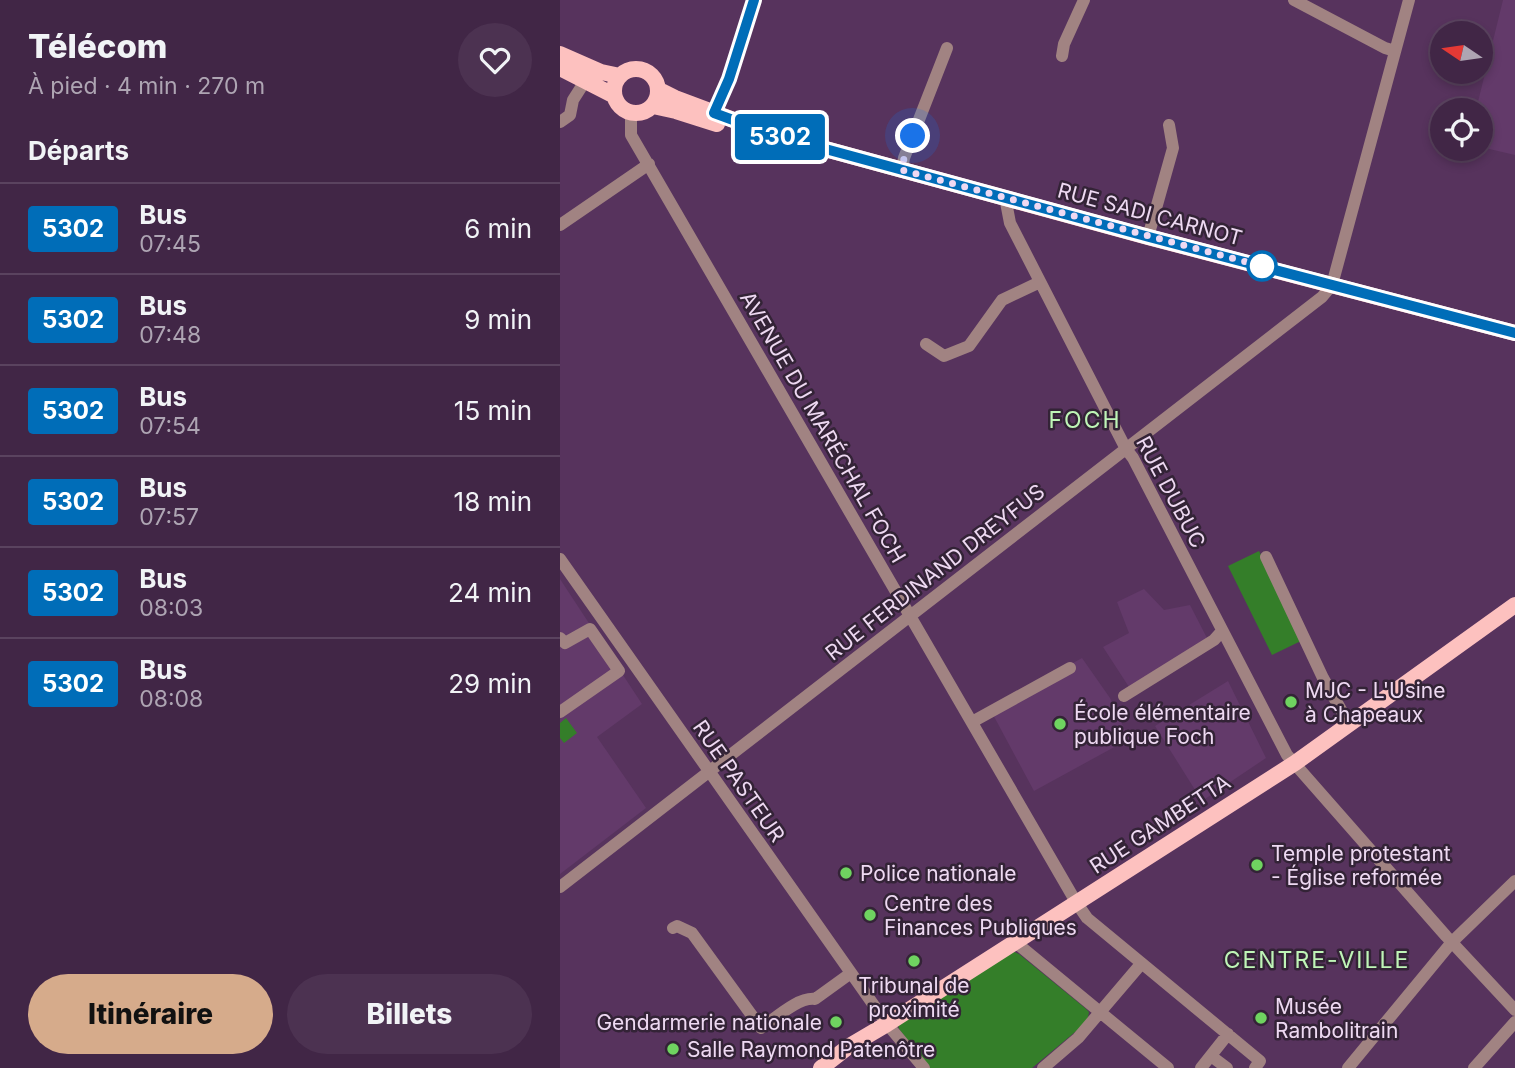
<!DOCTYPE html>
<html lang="fr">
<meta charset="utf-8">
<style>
:root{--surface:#412646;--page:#4c3251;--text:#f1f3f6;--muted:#aea5b3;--line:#5a435f;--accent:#d6ab8b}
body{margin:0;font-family:Inter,sans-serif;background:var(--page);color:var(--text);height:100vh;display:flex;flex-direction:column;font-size:26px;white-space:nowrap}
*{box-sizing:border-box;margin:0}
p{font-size:23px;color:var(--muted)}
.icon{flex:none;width:38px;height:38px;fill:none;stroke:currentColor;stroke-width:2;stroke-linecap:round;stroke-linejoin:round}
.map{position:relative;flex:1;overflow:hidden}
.drawer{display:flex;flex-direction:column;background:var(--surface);width:560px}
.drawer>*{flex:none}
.badge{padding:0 14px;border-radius:5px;font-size:24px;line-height:46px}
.needle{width:46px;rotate:283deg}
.buttons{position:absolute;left:870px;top:21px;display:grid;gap:14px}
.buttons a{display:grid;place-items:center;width:63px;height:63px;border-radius:50%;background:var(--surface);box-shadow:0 4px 10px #0003,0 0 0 2px var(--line);font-size:35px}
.you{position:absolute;width:35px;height:35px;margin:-18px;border:5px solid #fff;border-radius:50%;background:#1a73e8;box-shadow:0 0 0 10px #1a73e833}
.map>.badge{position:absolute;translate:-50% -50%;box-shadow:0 0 0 4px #fff}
h2{padding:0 28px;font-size:26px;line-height:63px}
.round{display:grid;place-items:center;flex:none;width:74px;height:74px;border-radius:37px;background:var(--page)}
.overview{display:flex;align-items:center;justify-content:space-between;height:119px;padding:0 28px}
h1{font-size:33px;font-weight:800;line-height:52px}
.primary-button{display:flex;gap:14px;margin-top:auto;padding:14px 28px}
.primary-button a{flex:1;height:80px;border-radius:42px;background:var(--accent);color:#111;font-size:28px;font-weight:800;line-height:80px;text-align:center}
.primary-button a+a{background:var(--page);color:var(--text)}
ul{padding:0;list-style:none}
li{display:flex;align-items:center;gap:21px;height:91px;padding:0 28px;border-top:2px solid var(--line)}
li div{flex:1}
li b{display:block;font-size:26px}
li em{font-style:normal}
li .badge{min-width:77px;font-weight:700;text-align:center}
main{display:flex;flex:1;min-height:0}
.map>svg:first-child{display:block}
.built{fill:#633a6a}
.green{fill:#347e29}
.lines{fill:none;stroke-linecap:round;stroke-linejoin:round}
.minor{stroke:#a18382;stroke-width:12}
.major{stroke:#fdc1bf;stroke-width:16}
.line-casing{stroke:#fff;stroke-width:16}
.line{stroke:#006db8;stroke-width:10}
.walk{stroke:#eed9f2;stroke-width:7;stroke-dasharray:0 12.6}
.stop-dot{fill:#fff;stroke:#006db8;stroke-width:3.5}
.poi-dot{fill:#6fd360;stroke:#332336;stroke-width:2.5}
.labels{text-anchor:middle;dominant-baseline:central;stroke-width:5;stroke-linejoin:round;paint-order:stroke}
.street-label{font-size:21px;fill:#eed9f2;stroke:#332336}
.poi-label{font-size:21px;fill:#eed9f2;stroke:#332336;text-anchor:start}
.neighbourhood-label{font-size:23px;letter-spacing:2px;fill:#bff5b7;stroke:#332336}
</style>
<main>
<section class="drawer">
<div class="overview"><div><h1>Télécom</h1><p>À pied · 4 min · 270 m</p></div><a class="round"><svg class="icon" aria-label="heart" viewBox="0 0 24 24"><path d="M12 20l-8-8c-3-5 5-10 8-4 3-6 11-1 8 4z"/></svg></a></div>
<h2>Départs</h2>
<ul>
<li><span class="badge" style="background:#006db8;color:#fff">5302</span><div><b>Bus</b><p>07:45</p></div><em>6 min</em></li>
<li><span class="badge" style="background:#006db8;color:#fff">5302</span><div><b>Bus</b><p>07:48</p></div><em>9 min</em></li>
<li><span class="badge" style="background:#006db8;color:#fff">5302</span><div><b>Bus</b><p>07:54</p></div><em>15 min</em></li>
<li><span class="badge" style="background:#006db8;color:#fff">5302</span><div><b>Bus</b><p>07:57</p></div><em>18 min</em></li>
<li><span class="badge" style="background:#006db8;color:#fff">5302</span><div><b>Bus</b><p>08:03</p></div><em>24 min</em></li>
<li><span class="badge" style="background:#006db8;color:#fff">5302</span><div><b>Bus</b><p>08:08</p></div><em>29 min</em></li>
</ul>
<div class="primary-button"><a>Itinéraire</a><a>Billets</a></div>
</section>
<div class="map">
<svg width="955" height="1068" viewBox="0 0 955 1068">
<rect width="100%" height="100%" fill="#57335d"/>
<path class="built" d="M 943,0 L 955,0 L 955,155 L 921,147 L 920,110 L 916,110 Z
M 0,579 L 82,704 L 37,737 L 86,808 L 0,874 Z
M 584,589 L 604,610 L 630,605 L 647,638 L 569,687 L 543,647 L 569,633 L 557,602 Z
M 522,658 L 550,698 L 569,739 L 474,791 L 430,709 Z
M 668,681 L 706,758 L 642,801 L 595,726 Z"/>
<path class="green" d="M 699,551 L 743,640 L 712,655 L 668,566 Z
M 6,718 L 17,733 L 4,743 L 0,738 L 0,723 Z
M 452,951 L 459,954 L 525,1008 L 529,1012 L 527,1022 L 472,1068 L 370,1068 L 339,1029 L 338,1025 Z"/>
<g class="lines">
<path class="minor" d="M 734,0 L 825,48 L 835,51
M 502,56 L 504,44 L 524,0
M 71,113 L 71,135 L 516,902 L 527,918 L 700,1061 L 695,1068
M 150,116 L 154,113 L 169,79 L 194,0
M 0,122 L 10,115 L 13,100 L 29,75
M 342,170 L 344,158 L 387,48
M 445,197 L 450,223 L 566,449 L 573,458 L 727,755 L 886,936 L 955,1010
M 0,225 L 89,164
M 588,237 L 613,148 L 609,125
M 366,344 L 384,356 L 409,346 L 442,300 L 480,282
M 706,557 L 763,678 L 789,724
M 0,559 L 327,1024 L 364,1068
M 0,638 L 5,643 L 30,629 L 59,671 L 0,712
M 564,696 L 654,640 L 662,631
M 412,722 L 510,668
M 0,887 L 762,297 L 772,285 L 849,0
M 113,928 L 117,926 L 132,933 L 201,1028 C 216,1018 238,997 255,999 L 291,973
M 455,942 L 608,1068
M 651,1056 L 667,1068
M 483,1068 L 518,1038 L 581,964
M 641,1068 L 668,1034
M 788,1068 L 892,942 L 955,881
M 914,1068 L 955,1022"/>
<path class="major" d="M 0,54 L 41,72 L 60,76
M 0,68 L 53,95
M54 91a22 22 0 1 1 44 0a22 22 0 1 1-44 0Z
M 99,90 L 115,98 L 214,135 L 588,237 L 955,333
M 93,106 L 116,111 L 157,124
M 261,1068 L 288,1047 L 327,1024 L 735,763 L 955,605"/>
</g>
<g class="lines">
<g class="line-casing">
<path id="line" d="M 194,0 L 169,79 L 154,113 L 214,135 L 589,237 L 955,333"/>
</g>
<use href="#line" class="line"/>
<path class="walk" d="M 353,136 L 344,158 L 342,170 L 705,267 L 702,266"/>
</g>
<circle class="stop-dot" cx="702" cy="266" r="14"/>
<g class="poi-dot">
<circle cx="731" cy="702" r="7"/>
<circle cx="500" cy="724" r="7"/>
<circle cx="697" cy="865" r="7"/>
<circle cx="286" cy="873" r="7"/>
<circle cx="310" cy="915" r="7"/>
<circle cx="354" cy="961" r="7"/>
<circle cx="701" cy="1018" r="7"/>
<circle cx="276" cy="1022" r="7"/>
<circle cx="113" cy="1049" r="7"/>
</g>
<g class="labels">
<g class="street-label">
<text transform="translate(590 214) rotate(15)">RUE SADI CARNOT</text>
<text transform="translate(263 427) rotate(60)">AVENUE DU MARÉCHAL FOCH</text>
<text transform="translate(611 492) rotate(62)">RUE DUBUC</text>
<text transform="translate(375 572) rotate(-38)">RUE FERDINAND DREYFUS</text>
<text transform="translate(179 781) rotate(55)">RUE PASTEUR</text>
<text transform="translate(600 824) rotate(-33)">RUE GAMBETTA</text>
</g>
<g class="poi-label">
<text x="745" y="690">MJC - L'Usine<tspan x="745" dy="24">à Chapeaux</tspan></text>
<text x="514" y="712">École élémentaire<tspan x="514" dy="24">publique Foch</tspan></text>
<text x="711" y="853">Temple protestant<tspan x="711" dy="24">- Église reformée</tspan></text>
<text x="300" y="873">Police nationale</text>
<text x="324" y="903">Centre des<tspan x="324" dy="24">Finances Publiques</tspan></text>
<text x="354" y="985" text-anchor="middle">Tribunal de<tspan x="354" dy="24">proximité</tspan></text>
<text x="715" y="1006">Musée<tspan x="715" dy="24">Rambolitrain</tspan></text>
<text x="262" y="1022" text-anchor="end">Gendarmerie nationale</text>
<text x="127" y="1049">Salle Raymond Patenôtre</text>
</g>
<g class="neighbourhood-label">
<text x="525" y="420">FOCH</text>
<text x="757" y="960">CENTRE-VILLE</text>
</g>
</g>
</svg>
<div class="buttons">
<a><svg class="needle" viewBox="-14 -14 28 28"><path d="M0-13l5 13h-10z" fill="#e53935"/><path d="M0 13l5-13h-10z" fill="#aea5b3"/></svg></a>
<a><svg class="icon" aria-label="locate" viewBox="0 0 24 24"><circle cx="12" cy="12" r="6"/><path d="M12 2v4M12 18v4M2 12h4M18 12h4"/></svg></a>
</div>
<div class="you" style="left:353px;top:136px"></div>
<b class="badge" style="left:220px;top:137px;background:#006db8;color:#fff">5302</b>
</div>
</main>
